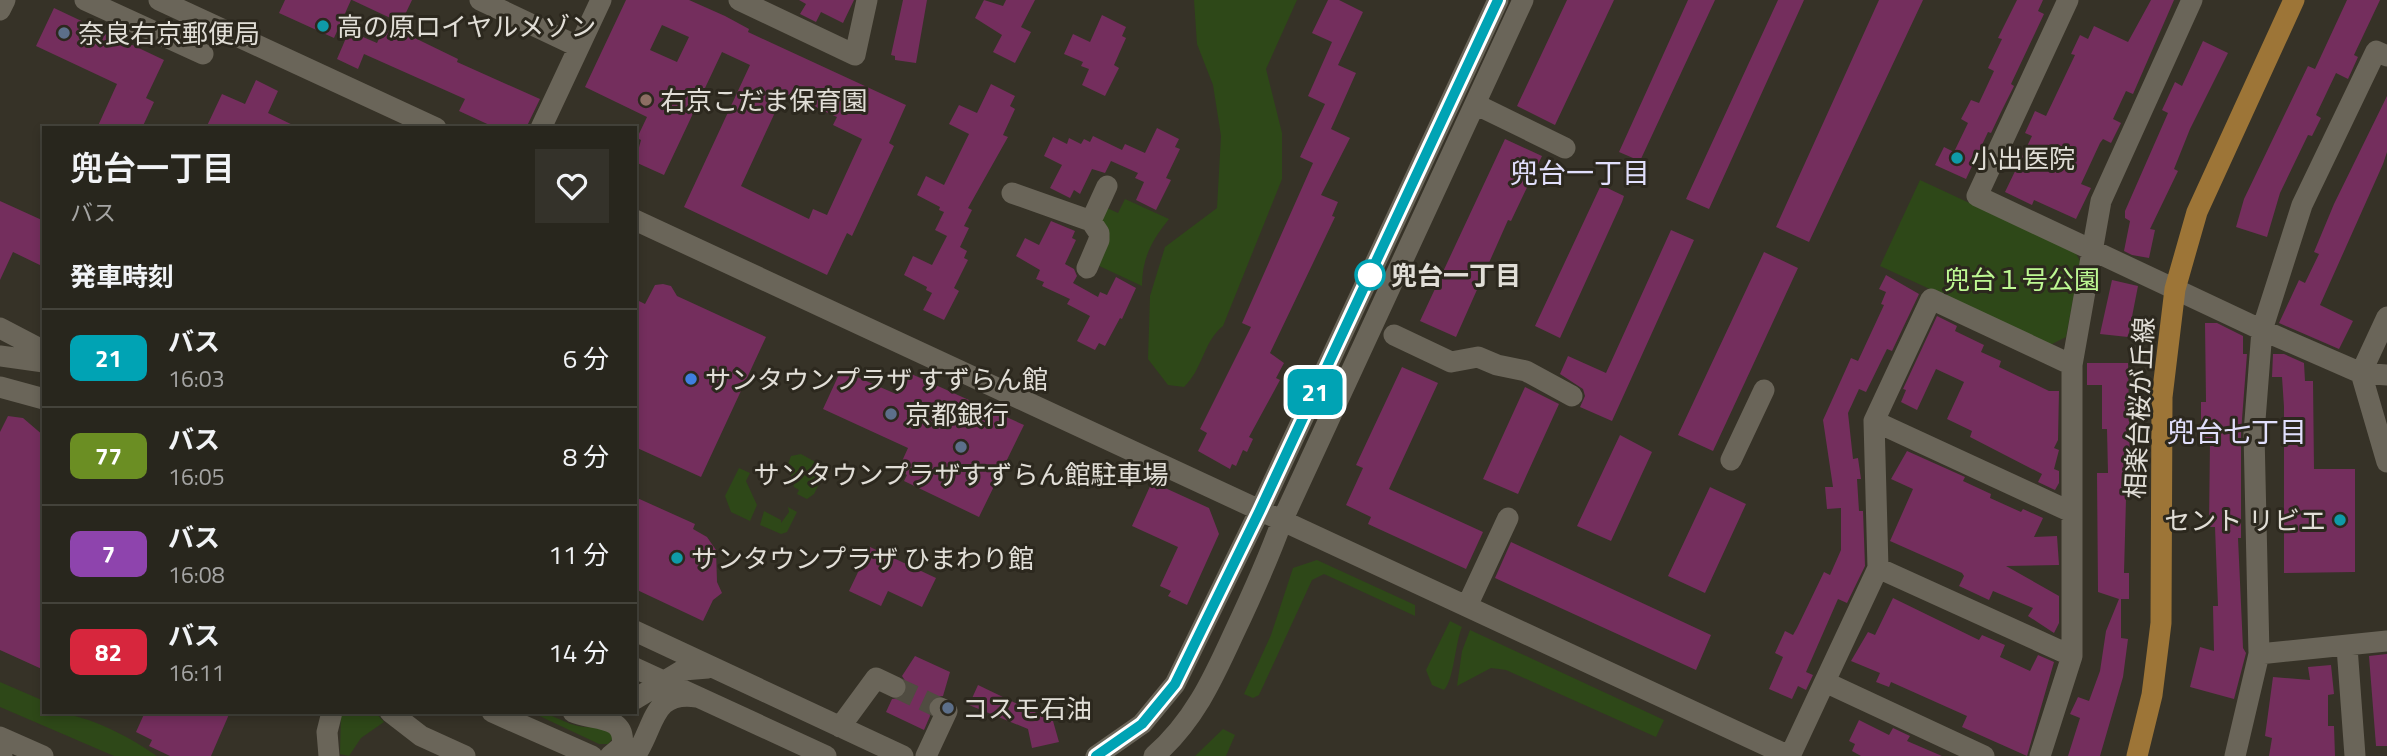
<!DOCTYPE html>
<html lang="ja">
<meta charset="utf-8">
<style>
:root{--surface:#28261d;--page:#34322a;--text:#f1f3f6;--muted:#a5a5a4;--line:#44433b}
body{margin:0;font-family:"Titillium Web","Noto Sans JP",sans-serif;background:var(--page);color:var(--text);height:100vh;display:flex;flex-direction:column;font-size:26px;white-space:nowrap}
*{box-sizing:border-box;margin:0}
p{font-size:23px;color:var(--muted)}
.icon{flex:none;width:38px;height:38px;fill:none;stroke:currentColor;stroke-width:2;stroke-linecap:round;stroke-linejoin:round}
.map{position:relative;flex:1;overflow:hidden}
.drawer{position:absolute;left:42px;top:126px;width:595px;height:588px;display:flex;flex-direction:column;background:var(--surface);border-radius:0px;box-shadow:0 4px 10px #0003,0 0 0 2px var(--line)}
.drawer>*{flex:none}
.badge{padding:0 14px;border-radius:10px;font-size:24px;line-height:46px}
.map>.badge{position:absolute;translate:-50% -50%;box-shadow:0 0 0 4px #fff}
h2{padding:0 28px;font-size:26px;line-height:63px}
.round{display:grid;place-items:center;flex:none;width:74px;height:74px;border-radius:0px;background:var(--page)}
.overview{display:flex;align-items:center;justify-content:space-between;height:119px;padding:0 28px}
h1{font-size:33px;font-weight:600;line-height:52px}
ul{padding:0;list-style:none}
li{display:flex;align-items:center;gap:21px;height:98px;padding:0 28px;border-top:2px solid var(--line)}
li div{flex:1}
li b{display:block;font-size:26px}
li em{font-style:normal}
li .badge{min-width:77px;font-weight:700;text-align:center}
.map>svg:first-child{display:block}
.green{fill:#2e4818}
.building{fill:#742e5d;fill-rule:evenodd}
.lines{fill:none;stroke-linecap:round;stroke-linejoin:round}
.minor-tunnel{stroke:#504c41;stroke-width:21;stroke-dasharray:21 10;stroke-linecap:butt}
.minor{stroke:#6a6559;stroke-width:21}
.major{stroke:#9d7537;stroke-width:21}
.line-casing{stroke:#fff;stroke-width:16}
.line{stroke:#00a3b4;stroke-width:10}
.culture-dot{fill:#0f9aa8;stroke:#2c281e;stroke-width:2.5}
.service-dot{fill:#5c6f8a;stroke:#2c281e;stroke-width:2.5}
.education-dot{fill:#8d6e63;stroke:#2c281e;stroke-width:2.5}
.stop-dot{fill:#fff;stroke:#00a3b4;stroke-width:3.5}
.shop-dot{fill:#3f7fe0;stroke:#2c281e;stroke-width:2.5}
.labels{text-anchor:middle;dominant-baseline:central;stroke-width:6;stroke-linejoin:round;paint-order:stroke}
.poi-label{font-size:26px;fill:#e1ded7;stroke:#2c281e;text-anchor:start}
.stop-label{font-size:26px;font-weight:bold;fill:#e1ded7;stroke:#2c281e;text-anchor:start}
.park-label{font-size:26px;fill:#bdf892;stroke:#2c281e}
.street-label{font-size:26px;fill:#e1ded7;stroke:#2c281e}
.neighbourhood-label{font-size:28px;fill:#e1dffc;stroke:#2c281e}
</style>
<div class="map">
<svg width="2387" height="756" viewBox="0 0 2387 756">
<rect width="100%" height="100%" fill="#363227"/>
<path class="green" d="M 1194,0 L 1297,0 L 1266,69 L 1282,133 L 1282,179 L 1223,326 C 1203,342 1203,369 1184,387 L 1168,385 L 1148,359 L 1150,296 L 1165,247 L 1217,208 L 1221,136 L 1213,85 L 1197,44 Z
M 1920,180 L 2075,252 L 2080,261 L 2066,337 L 2050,345 L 1880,266 Z
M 1125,199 L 1169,219 C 1152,240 1142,258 1142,286 L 1095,264 L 1099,221 L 1105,207 L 1118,213 Z
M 801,454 L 819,464 L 823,476 L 814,494 L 807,499 L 797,494 L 799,490 L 794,487 L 788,464 L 791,456 Z
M 739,468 L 750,473 L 746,481 L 757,505 L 750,521 L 731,512 L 725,496 Z
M 788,507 L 797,512 L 787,532 L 781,534 L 760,525 L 764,511 L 781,520 L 781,523 L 789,512 Z
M 1317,560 L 1415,605 L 1415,616 L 1324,574 L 1312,580 L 1259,695 L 1253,698 L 1244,694 L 1271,635 L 1293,568 Z
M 1450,621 L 1462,627 C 1455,643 1454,680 1444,690 L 1432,685 L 1426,670 Z
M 1470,630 L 1664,720 L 1656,737 L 1506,670 L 1491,668 L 1457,686 L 1462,651 Z
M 0,682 L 44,701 L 44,712 C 83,712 125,734 157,756 L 114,756 L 0,707 Z
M 341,712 L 375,712 L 384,722 L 361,738 L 349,756 L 340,754 Z
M 531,712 C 560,712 570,734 604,725 L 614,737 L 608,744 L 599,744 Z
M 1223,729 L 1235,735 L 1226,756 L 1195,756 Z"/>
<path class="building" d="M 285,0 L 351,0 L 334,38 L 279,13 Z
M 352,0 L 412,0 L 401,23 Z
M 626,0 L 689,0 L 725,16 L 749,29 L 748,32 L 906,105 L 889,143 L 894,146 L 852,236 L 847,233 L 827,275 L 684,207 L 750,65 L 722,52 L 664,175 L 635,162 L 641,140 L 637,138 L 647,117 L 585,87 ZM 662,25 L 689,37 L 677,62 L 650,50 ZM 784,93 L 837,117 L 833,125 L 862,139 L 827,215 L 813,209 L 809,219 L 741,186 Z
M 799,0 L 854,0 L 843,23 L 821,12 L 816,22 L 800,14 L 806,4 Z
M 903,0 L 927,0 L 916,63 L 895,60 L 895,56 L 891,55 Z
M 984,0 L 1003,6 L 1006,0 L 1035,0 L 1021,27 L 1031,32 L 1015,63 L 993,52 L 1002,35 L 975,18 Z
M 1328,0 L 1339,0 L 1363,12 L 1338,65 L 1356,73 L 1331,129 L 1350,138 L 1321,195 L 1338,202 L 1332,216 L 1335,217 L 1270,353 L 1284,363 L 1276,378 L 1280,380 L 1249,437 L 1253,439 L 1247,452 L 1243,450 L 1236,466 L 1232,464 L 1230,469 L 1198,451 L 1207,433 L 1200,429 L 1251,327 L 1242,323 L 1313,163 L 1300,157 L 1325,104 L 1308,96 L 1332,42 L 1312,33 Z
M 1567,0 L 1614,0 L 1555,125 L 1517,106 Z
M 1688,0 L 1715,0 L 1640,161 L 1619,152 Z
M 1778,0 L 1804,0 L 1709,209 L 1686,199 Z
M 1879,0 L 1923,0 L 1809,242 L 1776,227 Z
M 2017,0 L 2043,0 L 2038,11 L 2044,14 L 2011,84 L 2014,86 L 2001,112 L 1991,133 L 1988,132 L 1966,179 L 1935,165 L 1944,147 L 1954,152 L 1968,123 L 1961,119 L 1971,100 L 1979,103 L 1994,71 L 1988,68 L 2002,39 L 1998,38 Z
M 2151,0 L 2174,0 L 2133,94 L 2126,91 L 2113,119 L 2121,123 L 2111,143 L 2103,139 L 2100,143 L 2081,184 L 2091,188 L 2076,219 L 2034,200 L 2032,205 L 2005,192 L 2032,136 L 2025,133 L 2035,111 L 2046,116 L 2075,55 L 2071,54 L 2080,35 L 2088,39 L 2094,26 L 2128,42 Z
M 2347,0 L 2380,0 L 2354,55 L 2358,57 L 2348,79 L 2336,73 L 2316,115 L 2321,118 L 2312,136 L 2308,135 L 2280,193 L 2267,237 L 2236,227 L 2244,199 L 2308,66 L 2315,69 Z
M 54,8 L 164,60 L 146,98 L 154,102 L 142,128 L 97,128 L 117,84 L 36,46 Z
M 1102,15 L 1126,27 L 1122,36 L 1126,38 L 1114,65 L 1119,68 L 1105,96 L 1082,85 L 1089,69 L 1081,66 L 1083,62 L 1064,54 L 1073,34 L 1090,42 Z
M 386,24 L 458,59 L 457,62 L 540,99 L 526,128 L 496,128 L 459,111 L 465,99 L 364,54 L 358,69 L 337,59 L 349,31 L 377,43 Z
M 2203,41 L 2228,53 L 2190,129 L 2174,169 L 2178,171 L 2150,229 L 2155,230 L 2149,258 L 2132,255 L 2124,251 L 2130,221 L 2125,218 L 2125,211 L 2168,113 L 2162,110 L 2175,82 L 2182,86 Z
M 256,80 L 278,91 L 268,113 L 299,128 L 206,128 L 222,94 L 245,104 Z
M 991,84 L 1015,96 L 1010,106 L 1015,109 L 1003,135 L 1008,137 L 968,208 L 972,210 L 964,226 L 969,228 L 960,247 L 967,251 L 964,258 L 968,260 L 954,288 L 959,291 L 944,320 L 923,310 L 932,293 L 926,290 L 927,287 L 904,275 L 913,256 L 932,265 L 947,236 L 935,230 L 944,212 L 939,210 L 940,207 L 917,195 L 926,176 L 944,185 L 969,134 L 949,124 L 959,105 L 977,113 Z
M 2387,96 L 2387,152 L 2383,164 L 2320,305 L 2353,321 L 2339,349 L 2279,323 L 2299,280 L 2305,283 L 2319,254 L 2314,252 L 2334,204 Z
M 1157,128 L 1179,139 L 1175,147 L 1180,149 L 1166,178 L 1171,180 L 1156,210 L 1136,200 L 1144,182 L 1135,178 L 1138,173 L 1111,161 L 1105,173 L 1092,169 L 1080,194 L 1074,190 L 1070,198 L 1050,188 L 1062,165 L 1044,156 L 1053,137 L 1067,144 L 1069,138 L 1081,144 L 1084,139 L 1090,142 L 1093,136 L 1122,150 L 1125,144 L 1145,153 Z
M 1505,139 L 1542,156 L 1511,221 L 1508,220 L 1456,337 L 1420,321 Z
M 1601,185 L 1624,196 L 1622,202 L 1560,338 L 1535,326 Z
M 0,201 L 44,221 L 44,267 L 13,252 L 0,280 Z
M 1051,221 L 1075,231 L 1072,238 L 1076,240 L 1065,264 L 1074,269 L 1077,276 L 1073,283 L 1098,297 L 1100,292 L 1107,295 L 1116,277 L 1136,288 L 1122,319 L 1120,318 L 1105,346 L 1099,343 L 1095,350 L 1077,341 L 1090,316 L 1067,304 L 1070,299 L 1042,286 L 1044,282 L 1036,279 L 1040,270 L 1016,256 L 1025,238 L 1039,245 Z
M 1671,230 L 1694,240 L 1612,421 L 1580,407 L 1585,396 L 1583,389 L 1560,374 L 1568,356 L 1606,373 Z
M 1764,252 L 1798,268 L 1713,451 L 1678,435 Z
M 1886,275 L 1919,294 L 1892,351 L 1887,349 L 1866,392 L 1859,389 L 1848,413 L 1853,459 L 1858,458 L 1861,479 L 1857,479 L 1859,511 L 1863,511 L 1865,566 L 1847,603 L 1838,599 L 1806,672 L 1813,675 L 1806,690 L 1798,686 L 1792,699 L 1769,689 L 1783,657 L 1775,653 L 1785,631 L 1793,635 L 1797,628 L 1824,572 L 1830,575 L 1841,550 L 1841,508 L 1827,509 L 1825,487 L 1833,487 L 1823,420 L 1851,358 L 1858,361 L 1884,305 L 1881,304 L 1886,292 L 1879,289 Z
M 2112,280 L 2138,286 L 2128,337 L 2100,334 Z
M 663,284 L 671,286 L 677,296 L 766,337 L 701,477 L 635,447 L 635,299 L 645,304 L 655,285 Z
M 1937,316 L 1957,326 L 1955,331 L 1984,345 L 1981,352 L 2001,361 L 1999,367 L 2049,391 L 2059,391 L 2058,440 L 2054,448 L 2059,450 L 2054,469 L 2059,471 L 2059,483 L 2055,490 L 2038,482 L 2042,474 L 1970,437 L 1972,431 L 1947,419 L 1964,382 L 1936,369 L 1917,410 L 1901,402 L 1906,390 L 1903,389 Z
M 2205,323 L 2217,323 L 2243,336 L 2243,354 L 2247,354 L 2241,432 L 2241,538 L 2238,538 L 2243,648 L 2246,653 L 2234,699 L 2190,687 L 2200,647 L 2214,651 L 2213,606 L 2218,606 L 2215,527 L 2209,527 L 2210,440 L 2201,440 L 2201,402 L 2206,402 Z
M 2273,354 L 2284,354 L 2304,363 L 2305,381 L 2313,381 L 2314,469 L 2355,469 L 2355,572 L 2284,573 L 2284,407 L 2282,377 L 2272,377 Z
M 2087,363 L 2128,363 L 2130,462 L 2127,462 L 2124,573 L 2129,573 L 2129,599 L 2121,599 L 2121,638 L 2128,639 L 2123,677 L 2100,756 L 2068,756 L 2080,718 L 2070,714 L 2078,697 L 2089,701 L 2100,671 L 2106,631 L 2119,599 L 2098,592 L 2097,473 L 2108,473 L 2107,429 L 2102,429 L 2102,385 L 2087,385 Z
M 1402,367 L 1438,383 L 1389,489 L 1483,532 L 1466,569 L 1368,524 L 1371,517 L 1346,505 L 1363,468 L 1356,465 Z
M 841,370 L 896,394 L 907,372 L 1024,425 L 979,517 L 904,481 L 907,475 L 898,470 L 908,448 L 823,409 Z
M 1525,387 L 1559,404 L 1518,494 L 1483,479 Z
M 8,416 L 23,418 L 44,436 L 44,670 L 0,650 L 0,432 Z
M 1620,435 L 1652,452 L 1611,541 L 1577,526 Z
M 1907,451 L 1965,477 L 1963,481 L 1991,494 L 1990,498 L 2021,512 L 2023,509 L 2043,518 L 2034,537 L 2057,536 L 2059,565 L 2006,566 L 2059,596 L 2059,623 L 2054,633 L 2028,616 L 2033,608 L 1993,591 L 1989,600 L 1959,586 L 1964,576 L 1962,573 L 1890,541 L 1913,489 L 1891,479 Z
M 1152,482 L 1209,508 L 1219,534 L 1187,605 L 1168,596 L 1171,591 L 1160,586 L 1178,547 L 1132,526 Z
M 1710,487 L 1746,504 L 1705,593 L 1668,576 Z
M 635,497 L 695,524 L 693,529 L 707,537 L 716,550 L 717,582 L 722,593 L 713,600 L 703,621 L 635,589 Z
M 1511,542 L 1711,635 L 1696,670 L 1495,578 Z
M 870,547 L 936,578 L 922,607 L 888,591 L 881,606 L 849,591 Z
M 1893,598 L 1979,640 L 1982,635 L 2005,645 L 2000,657 L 2030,671 L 2038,655 L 2054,662 L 2027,756 L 1962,727 L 1967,716 L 1891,682 L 1889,687 L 1876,682 L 1880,673 L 1851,661 L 1868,632 L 1875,635 Z
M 2387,654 L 2387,746 L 2376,746 L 2369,656 Z
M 915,656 L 950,672 L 943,696 L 933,697 L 928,702 L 930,716 L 924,730 L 886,712 L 892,699 L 902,698 L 906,693 L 908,685 L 902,676 Z
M 2331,665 L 2334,694 L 2328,695 L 2328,726 L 2334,726 L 2335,756 L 2269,756 L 2272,738 L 2265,736 L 2273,677 L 2310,680 L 2308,667 Z
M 978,685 L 1053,721 L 1059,742 L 1032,748 L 1028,729 L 969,705 Z
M 145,712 L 230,712 L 211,756 L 170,756 L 149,746 L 152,740 L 136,732 Z
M 1859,720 L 1889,735 L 1893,728 L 1910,736 L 1907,741 L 1942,756 L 1861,756 L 1852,751 L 1855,744 L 1849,741 Z"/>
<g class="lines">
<path class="minor-tunnel" d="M 895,687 L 940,708"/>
<path class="minor" d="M 85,0 L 203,54
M 159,0 L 436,128
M 480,0 L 579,47
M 739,0 L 855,55 L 867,0
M 2068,0 L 1977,196 L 2262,330 L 2361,373 L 2387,375
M 0,10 L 5,0
M 1475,104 L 1565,148
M 541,128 L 601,0
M 1012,193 L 1091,221 L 1099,233 L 1099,240 L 1087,268
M 635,220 L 1789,756
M 1091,221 L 1107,186
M 2387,317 L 2361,373 L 2387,462
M 0,328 L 44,351
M 1394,335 L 1451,362 L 1478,357 L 1497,365 L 1526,371 L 1572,396
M 0,356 L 44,362
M 0,387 L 44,399
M 1874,421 L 2069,511
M 1731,460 L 1764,390
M 1878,568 L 2072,656
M 1467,606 L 1508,518
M 635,631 L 903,756
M 2347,647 L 2355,756
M 2259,654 L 2387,641
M 635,668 L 826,756
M 1825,682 L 1984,756
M 635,699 L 683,670 L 708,668
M 390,712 L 421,736 L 465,756
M 492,712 L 592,756
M 573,712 C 592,721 627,714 622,746 L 610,756
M 840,727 L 876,678 L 895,687
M 0,737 L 43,756
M 0,755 L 2,756
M 329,756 L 327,732 L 332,712
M 635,756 C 655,728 651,690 697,697
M 926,756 L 947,711 L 940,708
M 1096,756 L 1142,724 L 1175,684 L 1260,510 L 1498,0
M 1154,756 C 1193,722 1212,681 1233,635 C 1251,597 1268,560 1282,521 L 1523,0
M 1790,756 L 1878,568 L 1874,421 L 1931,299 L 2072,365
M 2040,756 L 2072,656 L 2072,365 L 2101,201 L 2192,0
M 2235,756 L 2259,654 L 2254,433 L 2262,330 L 2302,205 L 2376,51 L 2387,56"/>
<path class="major" d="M 2137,756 L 2152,695 L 2161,623 L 2162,397 L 2175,289 L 2197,212 L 2294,0"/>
</g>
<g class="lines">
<g class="line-casing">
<path id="line" d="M 1096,756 L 1142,724 L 1175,684 L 1260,510 L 1498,0"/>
</g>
<use href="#line" class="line"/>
</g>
<g class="culture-dot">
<circle cx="323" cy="26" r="7"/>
<circle cx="1957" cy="158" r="7"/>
<circle cx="2340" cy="520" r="7"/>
<circle cx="677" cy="558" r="7"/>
</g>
<g class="service-dot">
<circle cx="64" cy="33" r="7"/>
<circle cx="891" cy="414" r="7"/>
<circle cx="961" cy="447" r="7"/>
<circle cx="948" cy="708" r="7"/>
</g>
<circle class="education-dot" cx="646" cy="100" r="7"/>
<circle class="stop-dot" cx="1370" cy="275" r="14"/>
<circle class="shop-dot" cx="691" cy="379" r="7"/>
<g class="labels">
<g class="poi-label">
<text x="337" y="26">高の原ロイヤルメゾン</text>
<text x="78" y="33">奈良右京郵便局</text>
<text x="660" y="100">右京こだま保育園</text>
<text x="1971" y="158">小出医院</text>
<text x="705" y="379">サンタウンプラザ すずらん館</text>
<text x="905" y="414">京都銀行</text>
<text x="961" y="474" text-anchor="middle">サンタウンプラザすずらん館駐車場</text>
<text x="2326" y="520" text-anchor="end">セント リビエ</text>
<text x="691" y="558">サンタウンプラザ ひまわり館</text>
<text x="962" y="708">コスモ石油</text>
</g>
<g class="stop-label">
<text x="1391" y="275">兜台一丁目</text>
</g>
<g class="park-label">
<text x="2022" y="279">兜台１号公園</text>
</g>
<g class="street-label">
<text transform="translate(2139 408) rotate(-87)">相楽台桜が丘線</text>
</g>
<g class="neighbourhood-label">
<text x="1580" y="172">兜台一丁目</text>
<text x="2237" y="431">兜台七丁目</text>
</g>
</g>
</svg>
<b class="badge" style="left:1315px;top:392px;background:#00a3b4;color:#fff">21</b>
<section class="drawer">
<div class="overview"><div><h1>兜台一丁目</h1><p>バス</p></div><a class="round"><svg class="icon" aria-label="heart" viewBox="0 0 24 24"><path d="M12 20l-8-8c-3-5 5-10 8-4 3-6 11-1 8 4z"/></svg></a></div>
<h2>発車時刻</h2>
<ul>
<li><span class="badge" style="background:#00a3b4;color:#fff">21</span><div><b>バス</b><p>16:03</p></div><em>6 分</em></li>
<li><span class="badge" style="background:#6b8e23;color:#fff">77</span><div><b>バス</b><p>16:05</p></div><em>8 分</em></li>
<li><span class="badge" style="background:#8e44ad;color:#fff">7</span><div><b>バス</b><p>16:08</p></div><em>11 分</em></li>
<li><span class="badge" style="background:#d7263d;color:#fff">82</span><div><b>バス</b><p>16:11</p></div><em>14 分</em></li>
</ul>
</section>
</div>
